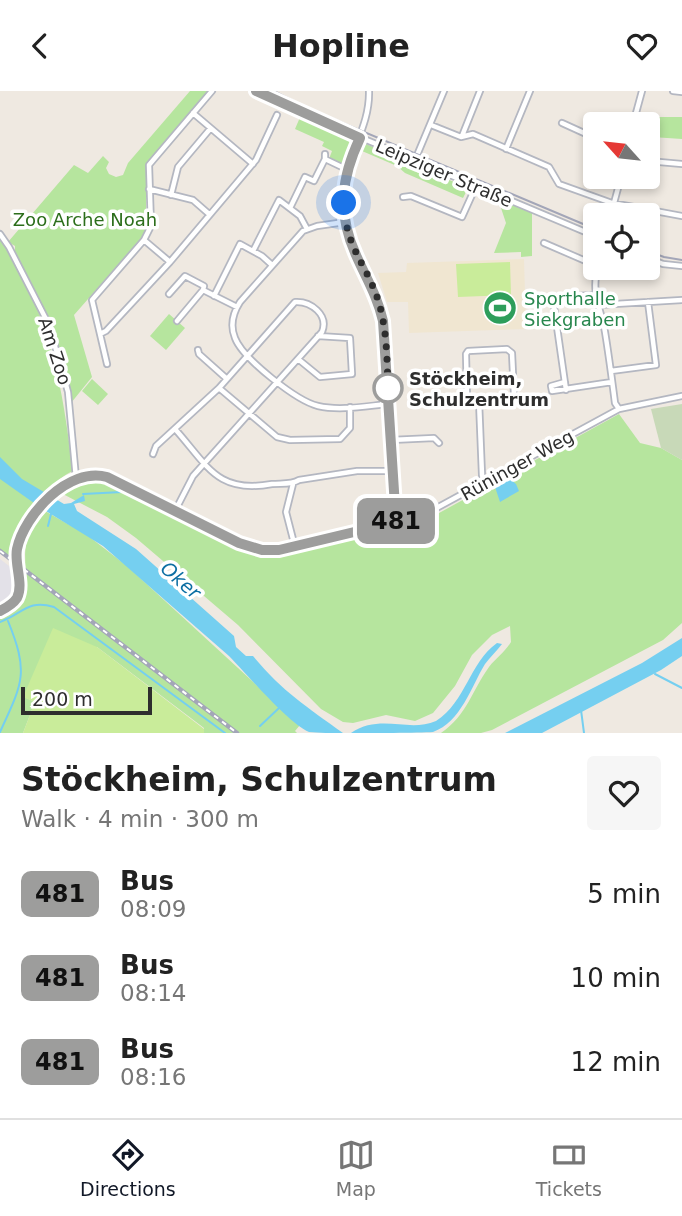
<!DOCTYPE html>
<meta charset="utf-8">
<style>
:root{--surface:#fff;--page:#f6f6f6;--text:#222;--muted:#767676;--line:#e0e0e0;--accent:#111827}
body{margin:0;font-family:"DejaVu Sans",sans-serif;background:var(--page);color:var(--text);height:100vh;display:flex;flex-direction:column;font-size:26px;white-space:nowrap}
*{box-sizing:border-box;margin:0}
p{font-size:23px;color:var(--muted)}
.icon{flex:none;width:38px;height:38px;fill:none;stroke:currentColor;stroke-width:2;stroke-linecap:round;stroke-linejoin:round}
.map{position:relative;height:642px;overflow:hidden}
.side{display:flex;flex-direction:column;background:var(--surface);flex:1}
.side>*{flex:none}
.badge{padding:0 14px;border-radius:10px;font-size:24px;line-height:46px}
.needle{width:46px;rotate:297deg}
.fabs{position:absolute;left:583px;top:21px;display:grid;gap:14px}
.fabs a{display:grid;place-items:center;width:77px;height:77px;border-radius:7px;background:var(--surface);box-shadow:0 4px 10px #0003;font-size:35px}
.scale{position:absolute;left:21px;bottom:18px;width:131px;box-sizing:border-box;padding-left:7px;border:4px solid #2e2e2e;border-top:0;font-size:19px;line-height:24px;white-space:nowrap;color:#2e2e2e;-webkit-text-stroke:5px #fff;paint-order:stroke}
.you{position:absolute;width:35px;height:35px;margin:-18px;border:5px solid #fff;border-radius:50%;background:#1a73e8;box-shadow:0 0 0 10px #1a73e833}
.map>.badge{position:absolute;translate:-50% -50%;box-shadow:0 0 0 4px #fff}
.round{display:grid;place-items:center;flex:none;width:74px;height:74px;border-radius:7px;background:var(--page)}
.head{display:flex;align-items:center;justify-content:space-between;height:119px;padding:0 21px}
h1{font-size:33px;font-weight:700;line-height:52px}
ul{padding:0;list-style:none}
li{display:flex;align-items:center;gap:21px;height:84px;padding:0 21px}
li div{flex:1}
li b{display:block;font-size:26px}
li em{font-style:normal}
li .badge{min-width:77px;font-weight:700;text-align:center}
header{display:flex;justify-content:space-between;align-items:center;height:91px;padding:0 21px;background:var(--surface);font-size:32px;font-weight:700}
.tab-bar{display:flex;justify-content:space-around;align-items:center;height:98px;border-top:2px solid var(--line);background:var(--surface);font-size:19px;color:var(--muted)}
.tab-bar a{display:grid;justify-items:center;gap:4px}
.tab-bar .current{color:var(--accent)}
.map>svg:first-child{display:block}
.industrial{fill:#e3e1e8}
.education{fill:#f0e6d1}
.green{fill:#b6e59e}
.cemetery{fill:#c8d9b8}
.pitch{fill:#c9ec9a}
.water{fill:#75cff0}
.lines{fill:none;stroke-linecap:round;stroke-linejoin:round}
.stream{stroke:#75cff0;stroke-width:2}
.minor-casing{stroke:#b4b7c1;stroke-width:8}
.minor{stroke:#fff;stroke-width:4.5}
.tram{stroke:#a3a6b8;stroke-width:2}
.rail-casing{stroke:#a3a6b8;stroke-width:4.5}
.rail{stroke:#fff;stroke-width:2;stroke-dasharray:5;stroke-linecap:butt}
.line-casing{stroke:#fff;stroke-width:16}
.line{stroke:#9d9d9c;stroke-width:10}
.walk{stroke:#2e2e2e;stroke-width:7;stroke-dasharray:0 12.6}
.stop-dot{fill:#fff;stroke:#9d9d9c;stroke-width:3.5}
.labels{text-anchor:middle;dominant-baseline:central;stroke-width:7;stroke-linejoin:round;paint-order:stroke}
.street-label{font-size:18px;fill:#2e2e2e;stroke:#fff}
.park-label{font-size:18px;fill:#2c6e1b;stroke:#fff}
.leisure-label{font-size:18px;fill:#27864d;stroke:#fff;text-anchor:start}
.stop-label{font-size:18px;font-weight:bold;fill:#2e2e2e;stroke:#fff;text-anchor:start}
.water-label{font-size:19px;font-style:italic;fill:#0d6fa3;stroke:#fff}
</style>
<header><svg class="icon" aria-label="back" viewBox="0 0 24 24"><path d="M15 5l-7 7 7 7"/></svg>Hopline<svg class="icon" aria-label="heart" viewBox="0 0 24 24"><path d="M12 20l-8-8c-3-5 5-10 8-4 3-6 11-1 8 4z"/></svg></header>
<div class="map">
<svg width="682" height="642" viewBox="0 0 682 642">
<rect width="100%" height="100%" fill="#efe9e1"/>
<path class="industrial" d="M 0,468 L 13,478 L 11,504 L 0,515 Z"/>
<path class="education" d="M 524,168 L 526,238 L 409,242 L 408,211 L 387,211 L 378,182 L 406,181 L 407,172 Z"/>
<path class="green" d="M 190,0 L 209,0 L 149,70 L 146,78 L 146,142 L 74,224 L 92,286 L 71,312 L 68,289 L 51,231 L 53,228 L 47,226 L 15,160 L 15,155 L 8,151 L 74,74 L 88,82 L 103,65 L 109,71 L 106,77 L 109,83 L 116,86 L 123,84 L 128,72 Z
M 301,24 L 357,47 L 346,75 L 329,68 L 332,60 L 322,55 L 324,51 L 295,38 Z
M 656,26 L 682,26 L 682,48 L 652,46 Z
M 366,53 L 468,97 L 463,107 L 405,82 L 397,75 L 362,60 Z
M 504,109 L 532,121 L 532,165 L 521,166 L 521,161 L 494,162 L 506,132 L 501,117 Z
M 0,147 C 10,159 17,174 24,189 C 56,252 64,311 73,380 C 56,386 23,424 16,441 C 13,449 13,460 12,468 L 0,460 Z
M 169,223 L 185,237 L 166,259 L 150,245 Z
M 92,288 L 108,303 L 98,314 L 82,300 Z
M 619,323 L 640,352 L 661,357 L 682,369 L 682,532 L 663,549 L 492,639 L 481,642 L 441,642 C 468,623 471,601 489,576 C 496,567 505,561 511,551 L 510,535 L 492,544 L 472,564 L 455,595 L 433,622 L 415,630 L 386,624 L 353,632 L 343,631 L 321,618 L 238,534 L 136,447 L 107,426 L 61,402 C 73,391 86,386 102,389 L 224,453 L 261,466 L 269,466 L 430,427 Z
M 45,420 L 87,444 L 127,475 L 300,634 L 295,640 L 297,642 L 204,642 L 204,637 L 97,556 L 24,606 L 35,611 L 23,642 L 0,642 L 0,515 L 11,504 L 26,497 C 26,460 19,450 45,420 Z"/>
<path class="cemetery" d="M 682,313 L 682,369 L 661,357 L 651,318 Z"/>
<path class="pitch" d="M 510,171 L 511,204 L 458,206 L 456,173 Z
M 53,537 L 97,556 L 204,638 L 204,642 L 23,642 L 35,611 L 23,606 Z"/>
<path class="water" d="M 0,366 L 22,388 L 64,413 L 71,412 L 84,404 L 85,410 L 74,413 L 77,420 L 136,458 L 234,545 L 236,556 L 246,565 L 253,565 C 283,601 306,615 343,642 C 333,642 318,642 309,641 C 288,632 245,581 229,565 L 103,455 L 41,417 L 0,388 Z
M 510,388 L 516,393 L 519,400 L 500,411 L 495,396 L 498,393 Z
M 682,547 L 682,565 L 661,579 L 542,642 L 505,642 L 642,572 Z
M 497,552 L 502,553 C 497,560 490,566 485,573 C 471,596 461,631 433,641 C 419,642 369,642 351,642 C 381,622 408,642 436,630 C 466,611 469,572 497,552 Z"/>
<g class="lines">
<path class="stream" d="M 83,403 L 122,401
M 48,435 L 51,423
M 0,531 C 23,523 27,508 54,516 L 225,642
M 655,583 L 682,597
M 581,619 L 584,642
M 260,635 L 279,617
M 0,641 C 23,591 29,582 8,530"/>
<g class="minor-casing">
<path id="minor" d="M 256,0 L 357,45 L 595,145
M 369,0 C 370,36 347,63 344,98 C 340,150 372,182 383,230 L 396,431
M 673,0 L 682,1
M 193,22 L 253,73
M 562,32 L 595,47
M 633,33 L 642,0
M 431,34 L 461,46 L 473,43 L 549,76 L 559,93 L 612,112 L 682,125
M 462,45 L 480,0
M 506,58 L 530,0
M 325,63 L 325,68 L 346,78
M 415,69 L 444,0
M 648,70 L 682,73
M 149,98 L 193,109 L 209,123
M 171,104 L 178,76 L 210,38
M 403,106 L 411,105 L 462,126 L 476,95
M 614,112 L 621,86
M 290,117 L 305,86 L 314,90 L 325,68
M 345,131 L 317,135 L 303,140 L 240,211 C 233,222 230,235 235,247 C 243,268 297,310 318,315 C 340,320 366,315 389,313
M 0,143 L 9,156 L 49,234 L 68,301 L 76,387
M 144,149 L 170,171
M 544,152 L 595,174
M 253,160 L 279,109 L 300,125 L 307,138
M 648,167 L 663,173 L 682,175
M 599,177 C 589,197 602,221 605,241 C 609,265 612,289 615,312 L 619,318
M 169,203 L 185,185 L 204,195 L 203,199 L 237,216
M 214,205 L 240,153 L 262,165 L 272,174
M 598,214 L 682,209
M 177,230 L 203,199
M 100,243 L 92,209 L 144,149 L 151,135 L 149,74 L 212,0
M 198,259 L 199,263 L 227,288
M 298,268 L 320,286 L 352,283 L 350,247 L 318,245
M 107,273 L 100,243 L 106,240 L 170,171 L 256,69 L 277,24
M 611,280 L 656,274 L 648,211
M 565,291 L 551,295 L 552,300 L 612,291
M 219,297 L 277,346 L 290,349 L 340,348 L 350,337 L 350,316
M 566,299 L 553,208 L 554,206 L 596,204
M 479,310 L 512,308 L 514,304 L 512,262 L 507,258 L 468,260 L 466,263 L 467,306 L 470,310 L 479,310 L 482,384 L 484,392
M 175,338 C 208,375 217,403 272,393 C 281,392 291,394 299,389 L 357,380 L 393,380
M 391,349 L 434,347 L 439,352
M 153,363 L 156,355 L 219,297 L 295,211 C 311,210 329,224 322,241 L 193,385 L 175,420
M 293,393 L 286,421 L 295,456
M 0,520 C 6,517 14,513 17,507 C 24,493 14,473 17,458 C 24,424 69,375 107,386 L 245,455 L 262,459 L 279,459 L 420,426 L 619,318 L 682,305"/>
</g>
<use href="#minor" class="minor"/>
<path class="tram" d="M 274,0 L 307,17 L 595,138
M 648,160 L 664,166 L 682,169"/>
<g class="rail-casing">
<path id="rail" d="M 0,460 L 237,642"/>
</g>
<use href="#rail" class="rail"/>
</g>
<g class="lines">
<g class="line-casing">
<path id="line" d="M 0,520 C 6,517 13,513 17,507 C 24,493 14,473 17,458 C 24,424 69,375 107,386 L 239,452 L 262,459 L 279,459 L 396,431 L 383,230 C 377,204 366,187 356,164 C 337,122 341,87 360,47 L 256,0"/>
</g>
<use href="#line" class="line"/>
<path class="walk" d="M 344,112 C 345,156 366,172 378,209 C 387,237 387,268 388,297"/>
</g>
<defs>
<g id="stadium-disc" transform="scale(1.75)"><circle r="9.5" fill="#2e9e5b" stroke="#fff"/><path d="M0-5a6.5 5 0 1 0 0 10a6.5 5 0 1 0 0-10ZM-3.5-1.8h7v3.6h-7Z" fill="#fff"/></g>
</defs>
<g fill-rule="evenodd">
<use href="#stadium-disc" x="500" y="217"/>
</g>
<circle class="stop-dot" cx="388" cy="297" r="14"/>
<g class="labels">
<g class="street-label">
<text transform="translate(444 82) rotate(23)">Leipziger Straße</text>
<text transform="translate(55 260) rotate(72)">Am Zoo</text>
<text transform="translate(517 374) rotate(-29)">Rüninger Weg</text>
</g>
<g class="park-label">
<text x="85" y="128">Zoo Arche Noah</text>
</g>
<g class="leisure-label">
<text x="524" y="207">Sporthalle<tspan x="524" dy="21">Siekgraben</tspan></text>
</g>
<g class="stop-label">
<text x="409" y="287">Stöckheim,<tspan x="409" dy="21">Schulzentrum</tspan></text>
</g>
<g class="water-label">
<text transform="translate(181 489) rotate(41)">Oker</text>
</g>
</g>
</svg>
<div class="fabs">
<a><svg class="needle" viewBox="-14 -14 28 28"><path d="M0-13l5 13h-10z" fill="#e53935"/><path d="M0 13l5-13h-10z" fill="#767676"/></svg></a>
<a><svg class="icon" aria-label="locate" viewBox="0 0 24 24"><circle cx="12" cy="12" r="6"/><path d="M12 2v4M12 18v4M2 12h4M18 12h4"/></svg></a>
</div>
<div class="scale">200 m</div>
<div class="you" style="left:344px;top:112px"></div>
<b class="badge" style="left:396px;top:430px;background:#9d9d9c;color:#111">481</b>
</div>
<section class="side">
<div class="head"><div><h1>Stöckheim, Schulzentrum</h1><p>Walk · 4 min · 300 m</p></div><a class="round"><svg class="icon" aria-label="heart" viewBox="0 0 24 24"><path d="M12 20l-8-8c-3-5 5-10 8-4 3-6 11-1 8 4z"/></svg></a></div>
<ul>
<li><span class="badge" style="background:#9d9d9c;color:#111">481</span><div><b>Bus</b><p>08:09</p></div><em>5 min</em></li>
<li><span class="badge" style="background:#9d9d9c;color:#111">481</span><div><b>Bus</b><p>08:14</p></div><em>10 min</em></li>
<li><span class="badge" style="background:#9d9d9c;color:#111">481</span><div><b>Bus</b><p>08:16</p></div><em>12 min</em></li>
</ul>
</section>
<nav class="tab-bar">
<a class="current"><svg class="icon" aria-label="directions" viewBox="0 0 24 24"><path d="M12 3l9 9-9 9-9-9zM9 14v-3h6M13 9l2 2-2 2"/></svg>Directions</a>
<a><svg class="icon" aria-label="map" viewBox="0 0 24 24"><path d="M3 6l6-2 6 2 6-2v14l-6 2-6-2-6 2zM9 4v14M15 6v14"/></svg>Map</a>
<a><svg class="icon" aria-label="tickets" viewBox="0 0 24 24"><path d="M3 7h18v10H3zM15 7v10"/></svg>Tickets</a>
</nav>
